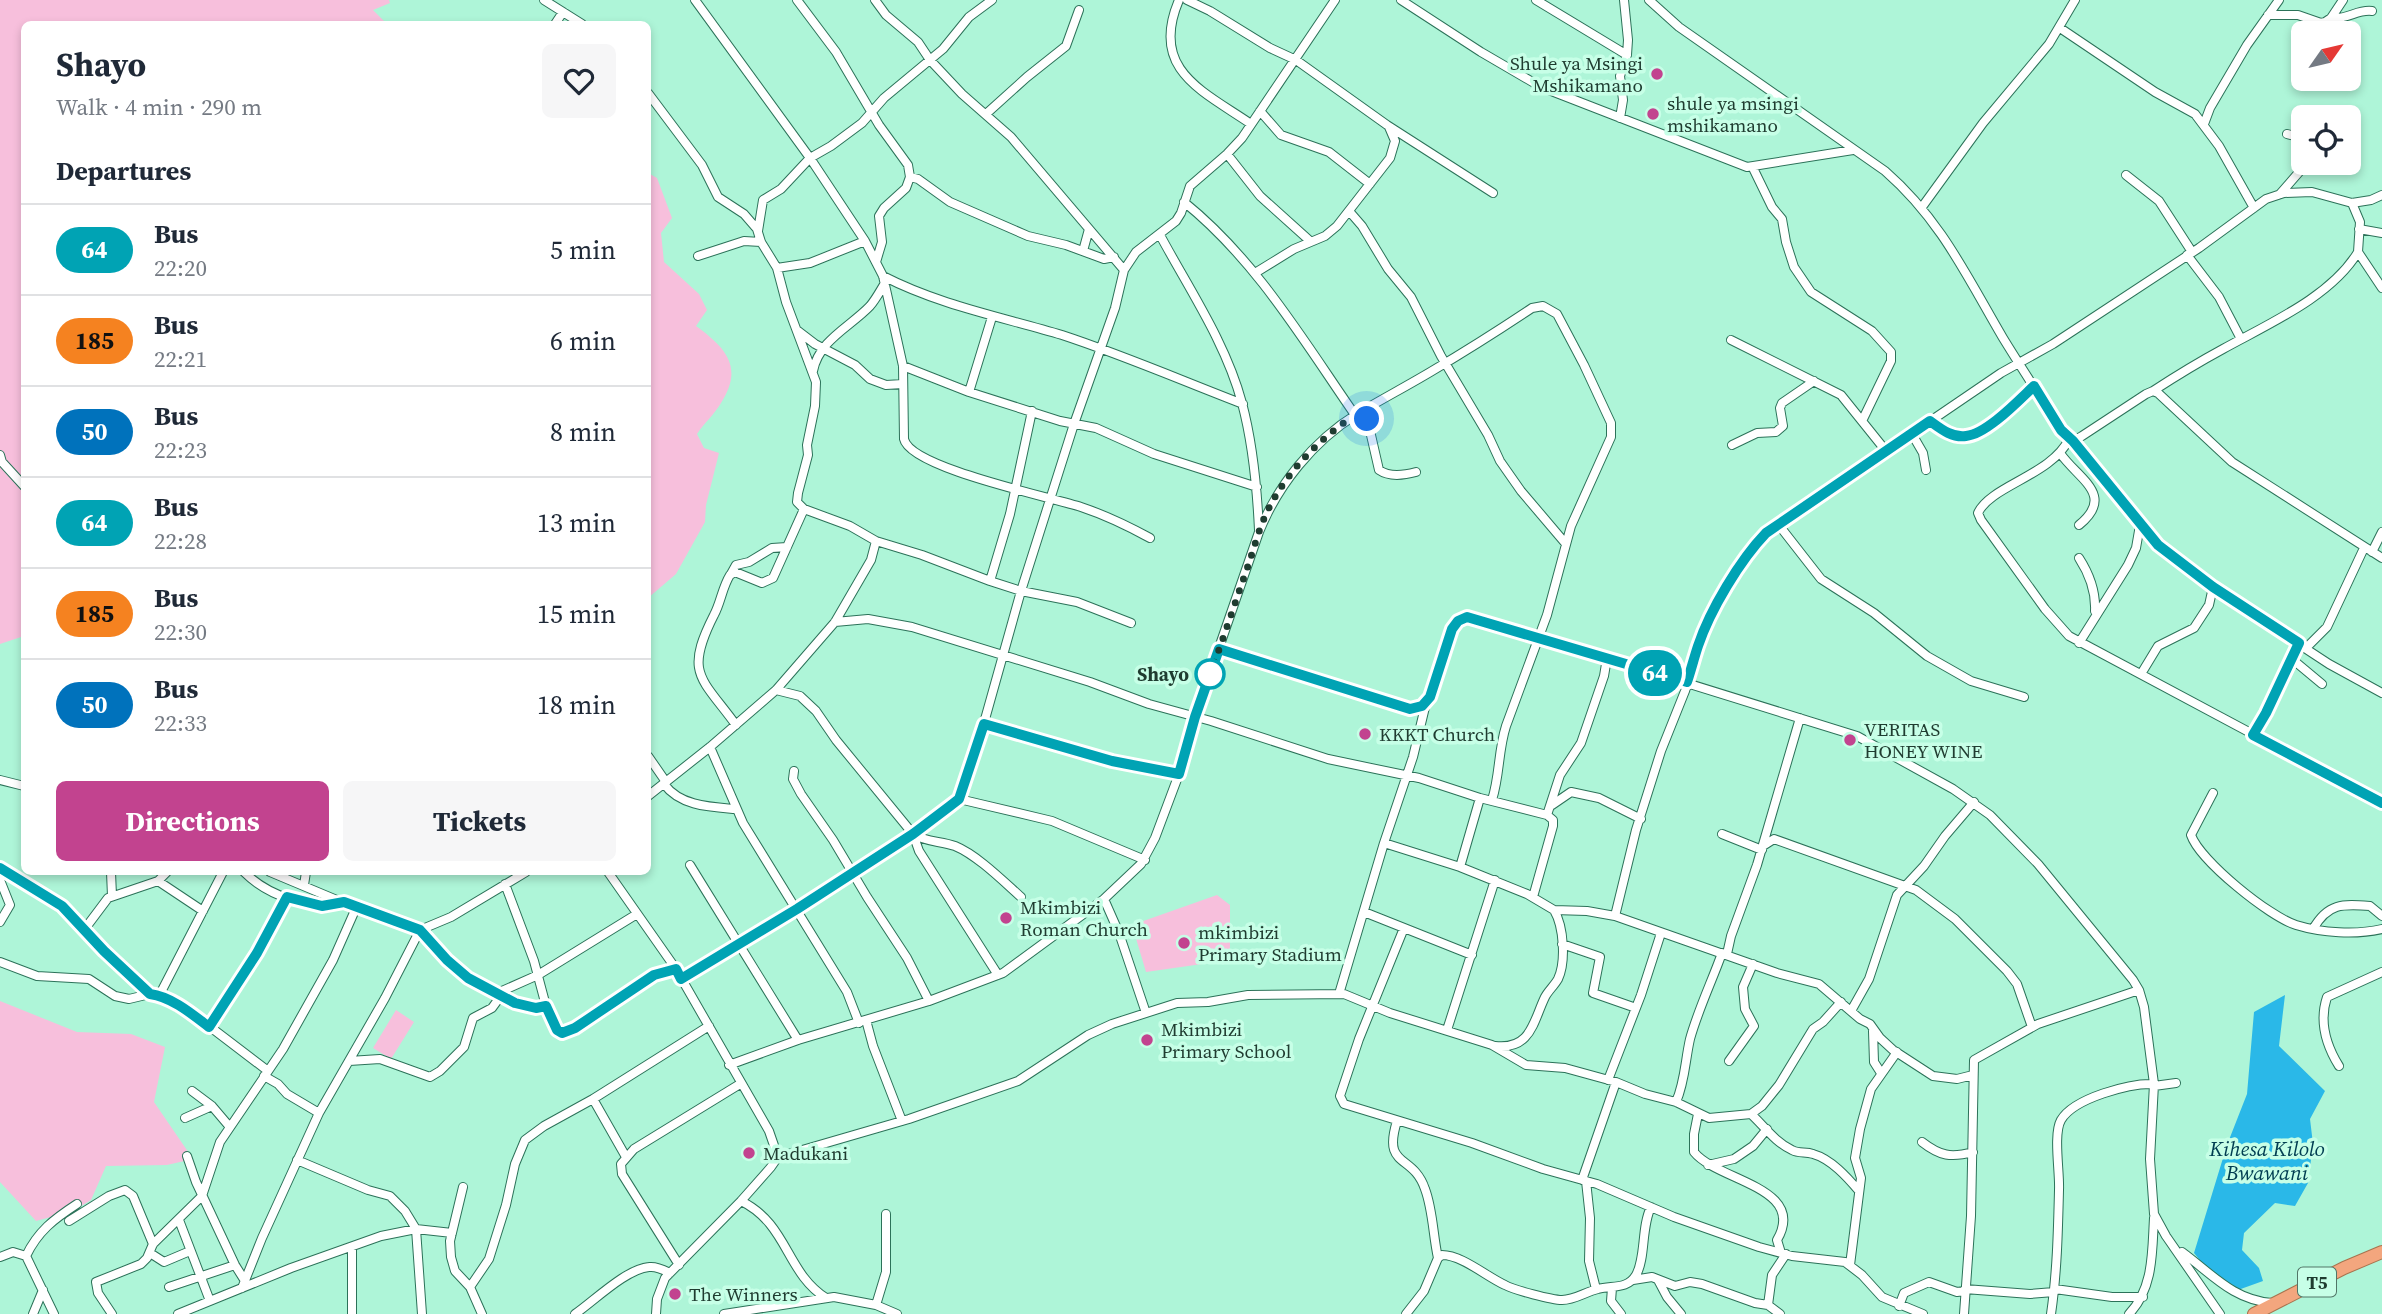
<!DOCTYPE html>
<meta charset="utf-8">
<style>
:root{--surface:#fff;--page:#f6f6f7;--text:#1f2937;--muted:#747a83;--line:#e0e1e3;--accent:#c2438f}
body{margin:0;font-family:"Source Serif 4",serif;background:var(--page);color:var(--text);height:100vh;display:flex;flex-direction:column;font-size:26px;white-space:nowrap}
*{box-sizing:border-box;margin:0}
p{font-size:23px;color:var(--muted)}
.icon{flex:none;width:38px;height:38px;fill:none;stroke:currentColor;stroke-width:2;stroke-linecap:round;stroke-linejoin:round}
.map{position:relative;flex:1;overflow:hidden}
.side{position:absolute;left:21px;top:21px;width:630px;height:854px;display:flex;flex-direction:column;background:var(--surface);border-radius:10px;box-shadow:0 4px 10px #0003}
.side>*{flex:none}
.badge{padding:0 14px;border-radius:23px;font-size:24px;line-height:46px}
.needle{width:46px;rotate:56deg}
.buttons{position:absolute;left:2291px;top:21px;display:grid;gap:14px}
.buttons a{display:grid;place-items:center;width:70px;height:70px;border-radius:10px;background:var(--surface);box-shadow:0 4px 10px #0003;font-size:35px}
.you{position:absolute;width:35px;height:35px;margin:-18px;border:5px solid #fff;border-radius:50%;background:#1a73e8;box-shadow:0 0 0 10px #1a73e833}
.map>.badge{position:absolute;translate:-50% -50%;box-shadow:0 0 0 4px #fff}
h2{padding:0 35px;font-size:26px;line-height:63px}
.round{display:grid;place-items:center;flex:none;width:74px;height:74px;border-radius:10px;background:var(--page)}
.overview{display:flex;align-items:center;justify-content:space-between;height:119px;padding:0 35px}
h1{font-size:33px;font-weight:700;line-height:52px}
.action{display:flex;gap:14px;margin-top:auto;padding:14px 35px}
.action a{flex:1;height:80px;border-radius:10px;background:var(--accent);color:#fff;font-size:28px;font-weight:700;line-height:80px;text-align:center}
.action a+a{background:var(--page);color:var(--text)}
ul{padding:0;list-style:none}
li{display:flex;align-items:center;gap:21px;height:91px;padding:0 35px;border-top:2px solid var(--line)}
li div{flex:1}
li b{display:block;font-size:26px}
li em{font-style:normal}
li .badge{min-width:77px;font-weight:700;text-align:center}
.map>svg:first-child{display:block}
.green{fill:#f7bfdc}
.water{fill:#2ab8e8}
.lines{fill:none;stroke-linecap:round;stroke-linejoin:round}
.minor-casing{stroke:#2c7259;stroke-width:10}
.trunk-casing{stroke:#a7734e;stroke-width:14}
.minor{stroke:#fff;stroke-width:8}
.trunk{stroke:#f3a67e;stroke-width:12}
.line-casing{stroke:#fff;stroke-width:16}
.line{stroke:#00a3b4;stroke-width:10}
.walk{stroke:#1f3c30;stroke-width:7;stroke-dasharray:0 12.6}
.poi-dot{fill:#c2438f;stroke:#c7ffe7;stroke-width:2.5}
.stop-dot{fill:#fff;stroke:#00a3b4;stroke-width:3.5}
.labels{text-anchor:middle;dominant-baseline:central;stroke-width:7;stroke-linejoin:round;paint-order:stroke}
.shield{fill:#c7ffe7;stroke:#517667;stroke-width:2}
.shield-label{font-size:18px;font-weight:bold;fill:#1f3c30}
.poi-label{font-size:19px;fill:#1f3c30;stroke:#c7ffe7;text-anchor:start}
.stop-label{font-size:19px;font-weight:bold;fill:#1f3c30;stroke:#c7ffe7;text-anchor:end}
.water-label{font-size:21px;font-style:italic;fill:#003d51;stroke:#c7ffe7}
</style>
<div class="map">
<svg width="2382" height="1314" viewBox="0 0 2382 1314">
<rect width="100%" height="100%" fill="#aef5d8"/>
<path class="green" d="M 0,0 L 389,0 L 390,3 L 373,10 L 387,24 L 24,24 L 24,636 L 0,644 Z
M 648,173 L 657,178 L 672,218 L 661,233 L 664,262 L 699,294 L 707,310 L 696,326 C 726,348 744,367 721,403 C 714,415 704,423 697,434 L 704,448 L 719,453 L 706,505 L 705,522 L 676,574 L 648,598 Z
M 1217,895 L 1230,905 L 1230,960 L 1146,972 L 1132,925 Z
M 0,1001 L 77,1032 L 131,1034 L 165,1047 L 154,1102 L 193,1159 L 167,1165 L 106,1166 L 91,1200 L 73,1211 L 36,1221 L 0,1182 Z
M 396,1010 L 414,1022 L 391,1059 L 373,1048 Z"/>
<path class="water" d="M 2285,995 L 2279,1046 L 2325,1091 L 2310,1119 L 2313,1144 L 2308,1183 L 2295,1206 L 2275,1203 L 2244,1233 L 2242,1250 L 2259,1268 L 2263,1281 L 2238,1290 L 2211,1274 L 2194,1253 L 2227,1145 L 2247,1094 L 2254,1012 Z"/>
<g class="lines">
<g class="minor-casing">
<path id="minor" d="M 544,0 L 582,24
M 695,0 L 810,158 L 865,241 L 883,276 L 903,366 L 904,439 C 910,468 1051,497 1081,507 C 1105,515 1128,526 1150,538
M 797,0 L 836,52 L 879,125 L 908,165 L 910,177 L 906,188 L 884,208 L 879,216 L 882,242 L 876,262
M 875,0 L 886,15 L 918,42 L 930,60 L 962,94 L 1011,137 L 1124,270
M 1179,0 C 1149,70 1203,91 1251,124
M 1187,0 L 1210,11 L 1270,48 L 1296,60 L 1387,125 L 1493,193
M 1401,0 L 1481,52 L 1541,87 L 1747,167 L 1853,150
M 1536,0 L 1627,55
M 1649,0 L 1679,27 L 1885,171 C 1941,220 1966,275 2003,338 C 2022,369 2042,399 2061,430 L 2073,441 L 2082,436 L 2146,394 L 2153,391 L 2158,393 L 2232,462 L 2382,558
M 2268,15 L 2298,15 L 2321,23 L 2325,22 L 2331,18 L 2343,0
M 2331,18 C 2348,20 2357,9 2372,11
M 555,24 L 563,12
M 2060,28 L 2155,92 L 2195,114 L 2219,146 L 2254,208
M 648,93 L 702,165 L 718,197 L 744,214 L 757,229 L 761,242 L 777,268 L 786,302 L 816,382 L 815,406 L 807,445 L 808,455 L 798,493 L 797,502 L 804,509 L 850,526 L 876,541 L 922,555 L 990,581 L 1021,591 L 1077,602 L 1131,623
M 1260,111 L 1281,135 L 1329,152 L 1370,184
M 986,114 L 1027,77 L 1066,46 L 1079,10
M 1620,118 L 1623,100 L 1620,76 L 1627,55 L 1628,40 L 1624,0
M 2204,124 L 2210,108 L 2247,45 L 2279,0
M 2287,134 L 2303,138
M 1227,154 L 1260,196 L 1310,241
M 1753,168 L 1772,207 L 1782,219 L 1786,242 L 1794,267 L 1811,292 L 1872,331 L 1891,352 L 1891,361 L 1863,419
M 2126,175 L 2159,201 L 2192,252
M 910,177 L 918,179 L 950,202 L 1028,236 L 1066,245 L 1104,259 L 1114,257
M 2280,194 L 2307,163
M 1184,202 C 1256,260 1303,340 1355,415
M 2352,203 L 2360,222 L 2358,252 L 2382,288
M 1922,207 L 1983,123 L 2049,44 L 2075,0
M 1349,211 L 1362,226 L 1388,269 L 1411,297 L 1441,356 L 1488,435 L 1500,461 L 1521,491 L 1566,544
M 2359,229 L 2382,233
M 758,231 L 763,200 L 781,189 L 810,158 L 831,146 L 862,123 L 884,98 L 943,49 L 969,17 L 992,0
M 1160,235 C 1189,289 1226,343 1242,403 C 1253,444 1257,487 1259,530
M 1083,251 L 1089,229
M 2187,255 L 2219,297 L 2241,339
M 698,256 L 744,241 L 761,242
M 777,268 L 810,263 L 865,241
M 1255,273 L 1294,249 L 1325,236 L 1337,226 L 1390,158 L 1395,141 L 1389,127
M 883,276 C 939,305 1002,317 1062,335 C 1123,355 1183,381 1243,404
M 798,331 L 815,344 L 855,365 L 870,379 L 886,385 L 903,384
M 1731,340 L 1841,395 L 1886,451
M 903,366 L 969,392 L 1060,421 L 1096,428 L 1154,454 L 1257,487
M 813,371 C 819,340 850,327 870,306 C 876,299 880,291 885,283
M 2153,391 C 2176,376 2199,362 2223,349 C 2268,324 2331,297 2358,252
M 969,392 L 992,317
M 1365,409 L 1379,470 C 1389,477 1405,475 1416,472
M 1930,421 C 1941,429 1952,438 1966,436 C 1987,434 2019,400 2034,386
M 1912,434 L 1923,453 L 1926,470
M 2069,439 C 2052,475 1990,486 1978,513 L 1981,520 L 2045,609 L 2069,636 L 2382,803
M 2073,441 L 2158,545 L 2224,595 L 2329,664 L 2382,693
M 1732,445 L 1757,433 L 1776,432 L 1783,426 L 1780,408 L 1782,403 L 1814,381
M 2060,453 C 2078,479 2116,495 2079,525
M 0,455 L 2,462 L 24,486
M 1778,524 L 1821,579 L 1874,613 L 1927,656 L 1971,681 L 2024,697
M 2372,552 L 2382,532
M 2079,558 C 2090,575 2096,591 2095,611
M 731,574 L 736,565 L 749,562 L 772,548 L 787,547
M 990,581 L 1010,514 L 1032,411
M 835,622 L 868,619 L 912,627 L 1090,682 L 1149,704 L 1211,721 L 1328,759 L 1419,778 L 1480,798 L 1547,815 L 1553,820 L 1553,826 L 1533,897
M 2079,643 L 2128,565 L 2136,548 L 2140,525
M 2306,648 L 2327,627 L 2364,548
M 1219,649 L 1410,709 L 1422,706 L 1430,697 L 1452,629 C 1467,610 1486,621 1506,627 L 1857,736 L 1953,789 L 1990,815 L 2038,864 L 2133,980 L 2139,990 L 2144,1007 L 2154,1084 L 2150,1159 L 2154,1214 L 2166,1236 L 2220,1314
M 2292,659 L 2322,684
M 2141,674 L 2158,646 L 2194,628 L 2209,605 L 2213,587
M 776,690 L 800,696 L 816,711 L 836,740 L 913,834 C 925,842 941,841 955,846 C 977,855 1003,881 1021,897
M 984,724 L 1112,761 L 1179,774
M 736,725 C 701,677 684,674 714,615 C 721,602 722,588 730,575 L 735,572 L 762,583 L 773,578 L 804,509
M 2253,735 L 2266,713 L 2299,643
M 710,747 L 743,823 L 847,992 L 859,1023
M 648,756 L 666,782
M 794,771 L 793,779 L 801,794 L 833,840 L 867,897 L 907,958 L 929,1001
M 0,780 L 24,786
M 664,784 C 680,806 710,807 735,809
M 2213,793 L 2191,835 C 2200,861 2270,917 2296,925 C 2322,933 2356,935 2382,929
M 648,796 L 710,747 L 776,690 L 835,622 L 871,560 L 876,541
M 959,799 L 1052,821 L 1145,860
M 1552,805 L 1571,792 L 1599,798 L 1641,819
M 1547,815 L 1560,775 L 1581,743 L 1604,676 L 1607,658
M 913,834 L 919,851 L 998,975
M 1722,834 L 1762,850
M 1384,843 L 1460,867 L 1527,894 L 1554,910 L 1587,911 L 1615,916 L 1777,973 L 1819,984 L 1860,1019 L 1870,1024 L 1880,1038 L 1893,1050 L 1933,1076 L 1957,1079 L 1973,1075
M 1763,846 L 1774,839 L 1916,890 L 1955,919 L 2007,971 L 2017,984 L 2032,1027
M 690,865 L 798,1040
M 1460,867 L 1480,798
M 0,868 L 62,906 L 104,951 L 150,994
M 111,872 L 112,896
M 244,872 C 268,896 311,911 344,902
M 270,872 L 356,908 L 420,930 L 451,917 L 526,872
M 608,872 L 676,969 L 769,1131 L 778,1157 L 771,1167 L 741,1201 L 665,1278 L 657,1299 L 656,1314
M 0,880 L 10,905 L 0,922
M 158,881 L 203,911
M 505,884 L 534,961 L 546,1006 L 559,1032 C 585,1033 639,976 676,969
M 304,885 L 306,872
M 1104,899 L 1119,933 L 1146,1013
M 1364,912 L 1472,955
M 1615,916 L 1636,830 L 1661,751 L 1685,691 L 1699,645 L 1722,594 L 1749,553 L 1766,533 L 2001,373 L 2053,344 L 2199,248 L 2266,199 L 2284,193 L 2312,192 L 2352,203 L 2371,200 L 2382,195
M 1404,928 L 1359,1039 L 1340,1096 L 1344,1104 L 1472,1143 L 1543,1169 L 1597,1184 L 1674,1217 L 1759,1247 L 1792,1256 L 1845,1262 L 1862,1275 L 1882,1297 L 1923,1314
M 2313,929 C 2328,903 2342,904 2370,906 L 2382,916
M 84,930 L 108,898 L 158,881 L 167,872
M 1562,944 L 1600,957 L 1593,993 L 1636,1008
M 1727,954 L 1731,936 L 1757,865 L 1800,718
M 0,962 L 37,976 L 89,979 L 115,996 L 129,999 L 150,994 L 159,996 L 209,1026 L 268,1071
M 681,979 L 797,909 L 913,834 L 959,799 L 973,762 L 1021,591 L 1074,424 L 1115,308 L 1124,270 L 1136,252 L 1176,221 L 1181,213 L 1190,186 L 1227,154 L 1242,138 L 1335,0
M 495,994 L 538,975 L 637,914
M 1339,994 L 1384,843 L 1413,757 L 1426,703
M 159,996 L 223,872
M 1851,1011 L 1869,979 L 1897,895 L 1924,866 L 1945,836 L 1974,802
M 866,1020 L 873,1046 L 902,1121
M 209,1026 L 257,953 L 287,897
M 1447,1030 L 1495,880
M 1873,1031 L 1874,1062 L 1881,1073
M 1495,1046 C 1531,1050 1533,1022 1545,997 C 1548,991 1554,986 1558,979 C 1566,962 1564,927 1554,910
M 349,1061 L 380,1059 L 430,1077 L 440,1071 L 464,1047 L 473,1018 L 492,1008 L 500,997
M 1729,1061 L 1754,1026 L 1745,1009 L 1743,987 L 1753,964
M 729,1065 L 798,1040 L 929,1001 L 1003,973 L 1104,899 L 1141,864 L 1155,838 L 1179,774 L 1195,717 L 1259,532 C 1278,485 1313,441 1357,414 C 1382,399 1407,386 1432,371 C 1466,351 1499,330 1532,308 L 1543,306 L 1557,314 L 1584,365 L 1611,423 L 1611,437 L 1571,526 L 1547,615 L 1506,726 C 1498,751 1500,775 1492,800
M 2339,1066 C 2326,1045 2319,1021 2327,997 L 2382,972
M 264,1076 L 278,1084 L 287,1094 L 319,1113
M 1608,1080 L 1641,995 L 1661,933
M 2154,1086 L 2176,1083
M 192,1091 L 212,1106 L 229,1126
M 593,1099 L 626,1157
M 1676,1102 C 1685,1082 1685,1061 1690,1039 C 1698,1010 1712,981 1722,953
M 1698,1114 L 1694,1134 L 1694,1152 C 1717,1181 1808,1187 1777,1240 L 1781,1253
M 1751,1114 C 1764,1126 1775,1142 1792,1150 C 1799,1154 1806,1151 1813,1154 C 1831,1159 1847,1177 1859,1191
M 185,1118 L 212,1106
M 1397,1121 C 1382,1169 1413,1153 1425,1189 C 1433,1210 1433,1236 1438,1258
M 1922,1142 C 1940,1156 1951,1158 1973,1152
M 187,1156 L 196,1182 L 235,1265 L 245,1281
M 778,1157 L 909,1119 L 1018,1081 L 1088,1035 L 1112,1024 L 1177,1003 L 1208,1002 L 1248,995 L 1344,994 L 1390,1013 L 1492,1045 L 1526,1065 L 1565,1068 L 1616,1082 L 1645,1094 L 1676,1102 L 1709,1118 L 1751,1114 L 1762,1106 L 1779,1085 L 1813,1029 L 1823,1022 L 1841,1002
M 297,1160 L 368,1190 L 390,1196 L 405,1211 L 416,1229 L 422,1314
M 1708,1165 L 1734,1159 L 1753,1146 L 1767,1129
M 1582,1180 L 1616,1082
M 1586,1181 L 1590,1218 L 1589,1261 L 1596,1289
M 463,1187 L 450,1241 L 451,1257 L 455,1271 L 470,1287 L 482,1314
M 741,1201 C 788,1224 786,1273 826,1298
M 179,1220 L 210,1301
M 69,1221 L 109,1196 L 125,1190 L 133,1196 L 153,1244
M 352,1247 L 352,1314
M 2182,1252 C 2212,1274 2233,1300 2272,1303
M 150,1253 L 164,1262 L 190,1251
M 26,1256 C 38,1231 54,1219 77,1204
M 0,1257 L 13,1252 L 26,1256 L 54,1314
M 679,1265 L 622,1174 L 621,1164 L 634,1149 L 740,1084
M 1850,1265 L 1861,1178 L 1855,1158 L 1860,1129 L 1871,1089 L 1897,1052
M 1633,1280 L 1652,1277 L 1675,1286 L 1690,1282 L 1702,1284 L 1755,1303 L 1768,1305 L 1780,1314
M 1658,1280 L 1667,1297 L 1681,1314
M 169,1287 L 235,1265
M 470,1287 L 489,1259 L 506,1205 L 515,1164 L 525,1140 L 544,1126 L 593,1099 L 709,1026
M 242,1288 L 262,1238 L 319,1113 L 385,998 L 420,930 C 430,940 439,952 449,962 C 470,983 516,1012 546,1006
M 1612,1288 L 1611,1301 L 1621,1314
M 1965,1289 L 2030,1294 L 2054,1292
M 2055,1289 L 2112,1297 L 2143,1297
M 876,1305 L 886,1272 L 886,1214
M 1768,1305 L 1772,1275 L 1786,1254
M 1899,1306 L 1904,1293 L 1929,1282 L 1957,1292 L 1964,1291
M 33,1314 L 43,1290
M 112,1314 L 98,1293 L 96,1282 L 141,1264 L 147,1258 L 153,1244 L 202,1196 L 220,1142 L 283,1049 L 333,960 L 356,908
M 178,1314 L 291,1268 L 381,1236 L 416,1229 L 452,1233
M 575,1314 C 594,1301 626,1269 649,1267 C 657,1266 664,1270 670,1273
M 724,1314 L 834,1297 L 876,1305 L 897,1314
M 1406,1314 L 1424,1291 L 1438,1258 L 1442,1255 C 1462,1255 1487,1277 1505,1285 C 1514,1290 1552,1300 1562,1300 C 1575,1300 1585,1292 1598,1289 C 1612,1285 1627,1290 1636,1275 C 1646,1258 1641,1227 1651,1207
M 1964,1314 L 1971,1216 L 1974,1060 L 2038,1024 L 2139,990
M 2051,1314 C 2057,1273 2058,1232 2059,1190 C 2060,1173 2053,1134 2061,1120 C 2074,1098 2130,1083 2154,1084
M 2129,1314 C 2154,1288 2152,1251 2154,1218"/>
</g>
<g class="trunk-casing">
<path id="trunk" d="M 2254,1314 L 2344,1268 L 2382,1252"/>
</g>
<use href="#minor" class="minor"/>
<use href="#trunk" class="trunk"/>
</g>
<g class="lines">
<g class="line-casing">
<path id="line" d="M 0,868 L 62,906 L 104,951 L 150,994 C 172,997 192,1014 209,1027 L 257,953 L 287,897 L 322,906 L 344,902 L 420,930 L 447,960 L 468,978 L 515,1003 L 536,1008 L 546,1006 L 557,1030 L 562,1033 L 575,1028 L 654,975 L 676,969 L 681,979 L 797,909 L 913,834 L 950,806 L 959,799 L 984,724 L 1112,761 L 1179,774 L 1195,717 L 1219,649 L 1410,709 L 1422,706 L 1430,697 L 1452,629 L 1458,621 L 1467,617 L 1687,682 C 1691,670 1694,658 1698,646 C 1710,610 1740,560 1766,533 L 1930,421 C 1941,429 1952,438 1966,436 C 1987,434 2019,400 2034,386 L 2061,430 L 2073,441 L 2158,545 L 2213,587 L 2299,643 L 2266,713 L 2253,735 L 2382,803"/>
</g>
<use href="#line" class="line"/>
<path class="walk" d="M 1210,674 C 1224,637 1236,600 1249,563 C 1255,545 1260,525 1269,508 C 1289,468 1327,431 1365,409 L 1367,419"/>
</g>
<g class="poi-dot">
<circle cx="1657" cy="74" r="7"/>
<circle cx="1653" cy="114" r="7"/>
<circle cx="1365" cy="734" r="7"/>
<circle cx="1850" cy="740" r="7"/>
<circle cx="1006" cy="918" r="7"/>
<circle cx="1184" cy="943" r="7"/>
<circle cx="1147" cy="1040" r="7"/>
<circle cx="749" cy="1153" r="7"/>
<circle cx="675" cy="1294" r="7"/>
</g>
<circle class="stop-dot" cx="1210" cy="674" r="14"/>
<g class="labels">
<rect class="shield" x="2298" y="1267.5" width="38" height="29" rx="5"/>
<g class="shield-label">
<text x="2317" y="1282">T5</text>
</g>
<g class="poi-label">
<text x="1643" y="63" text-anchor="end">Shule ya Msingi<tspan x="1643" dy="22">Mshikamano</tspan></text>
<text x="1667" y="103">shule ya msingi<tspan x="1667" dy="22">mshikamano</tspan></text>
<text x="1864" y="729">VERITAS<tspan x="1864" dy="22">HONEY WINE</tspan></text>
<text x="1379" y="734">KKKT Church</text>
<text x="1020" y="907">Mkimbizi<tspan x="1020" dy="22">Roman Church</tspan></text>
<text x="1198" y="932">mkimbizi<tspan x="1198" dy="22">Primary Stadium</tspan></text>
<text x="1161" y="1029">Mkimbizi<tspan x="1161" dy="22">Primary School</tspan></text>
<text x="763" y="1153">Madukani</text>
<text x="689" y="1294">The Winners</text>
</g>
<g class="stop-label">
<text x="1189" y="674">Shayo</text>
</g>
<g class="water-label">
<text x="2267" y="1148">Kihesa Kilolo<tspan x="2267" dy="24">Bwawani</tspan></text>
</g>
</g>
</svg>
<div class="buttons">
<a><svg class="needle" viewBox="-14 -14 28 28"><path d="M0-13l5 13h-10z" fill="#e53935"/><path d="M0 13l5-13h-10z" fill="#747a83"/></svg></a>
<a><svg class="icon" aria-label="locate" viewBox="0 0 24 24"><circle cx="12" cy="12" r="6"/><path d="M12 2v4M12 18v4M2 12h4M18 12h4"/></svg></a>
</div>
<div class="you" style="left:1367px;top:419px"></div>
<b class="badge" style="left:1655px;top:673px;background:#00a3b4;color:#fff">64</b>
<section class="side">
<div class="overview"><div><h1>Shayo</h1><p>Walk · 4 min · 290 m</p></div><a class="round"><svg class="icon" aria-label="heart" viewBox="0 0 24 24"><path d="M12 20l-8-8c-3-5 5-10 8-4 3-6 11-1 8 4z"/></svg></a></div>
<h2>Departures</h2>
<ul>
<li><span class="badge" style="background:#00a3b4;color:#fff">64</span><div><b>Bus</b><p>22:20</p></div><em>5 min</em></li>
<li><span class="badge" style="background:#f58220;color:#111">185</span><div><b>Bus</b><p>22:21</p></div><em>6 min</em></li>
<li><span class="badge" style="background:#0072bc;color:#fff">50</span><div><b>Bus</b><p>22:23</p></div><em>8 min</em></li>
<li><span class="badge" style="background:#00a3b4;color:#fff">64</span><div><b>Bus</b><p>22:28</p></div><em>13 min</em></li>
<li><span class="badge" style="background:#f58220;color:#111">185</span><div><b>Bus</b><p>22:30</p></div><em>15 min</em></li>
<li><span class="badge" style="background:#0072bc;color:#fff">50</span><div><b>Bus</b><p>22:33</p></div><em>18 min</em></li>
</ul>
<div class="action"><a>Directions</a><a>Tickets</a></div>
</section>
</div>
